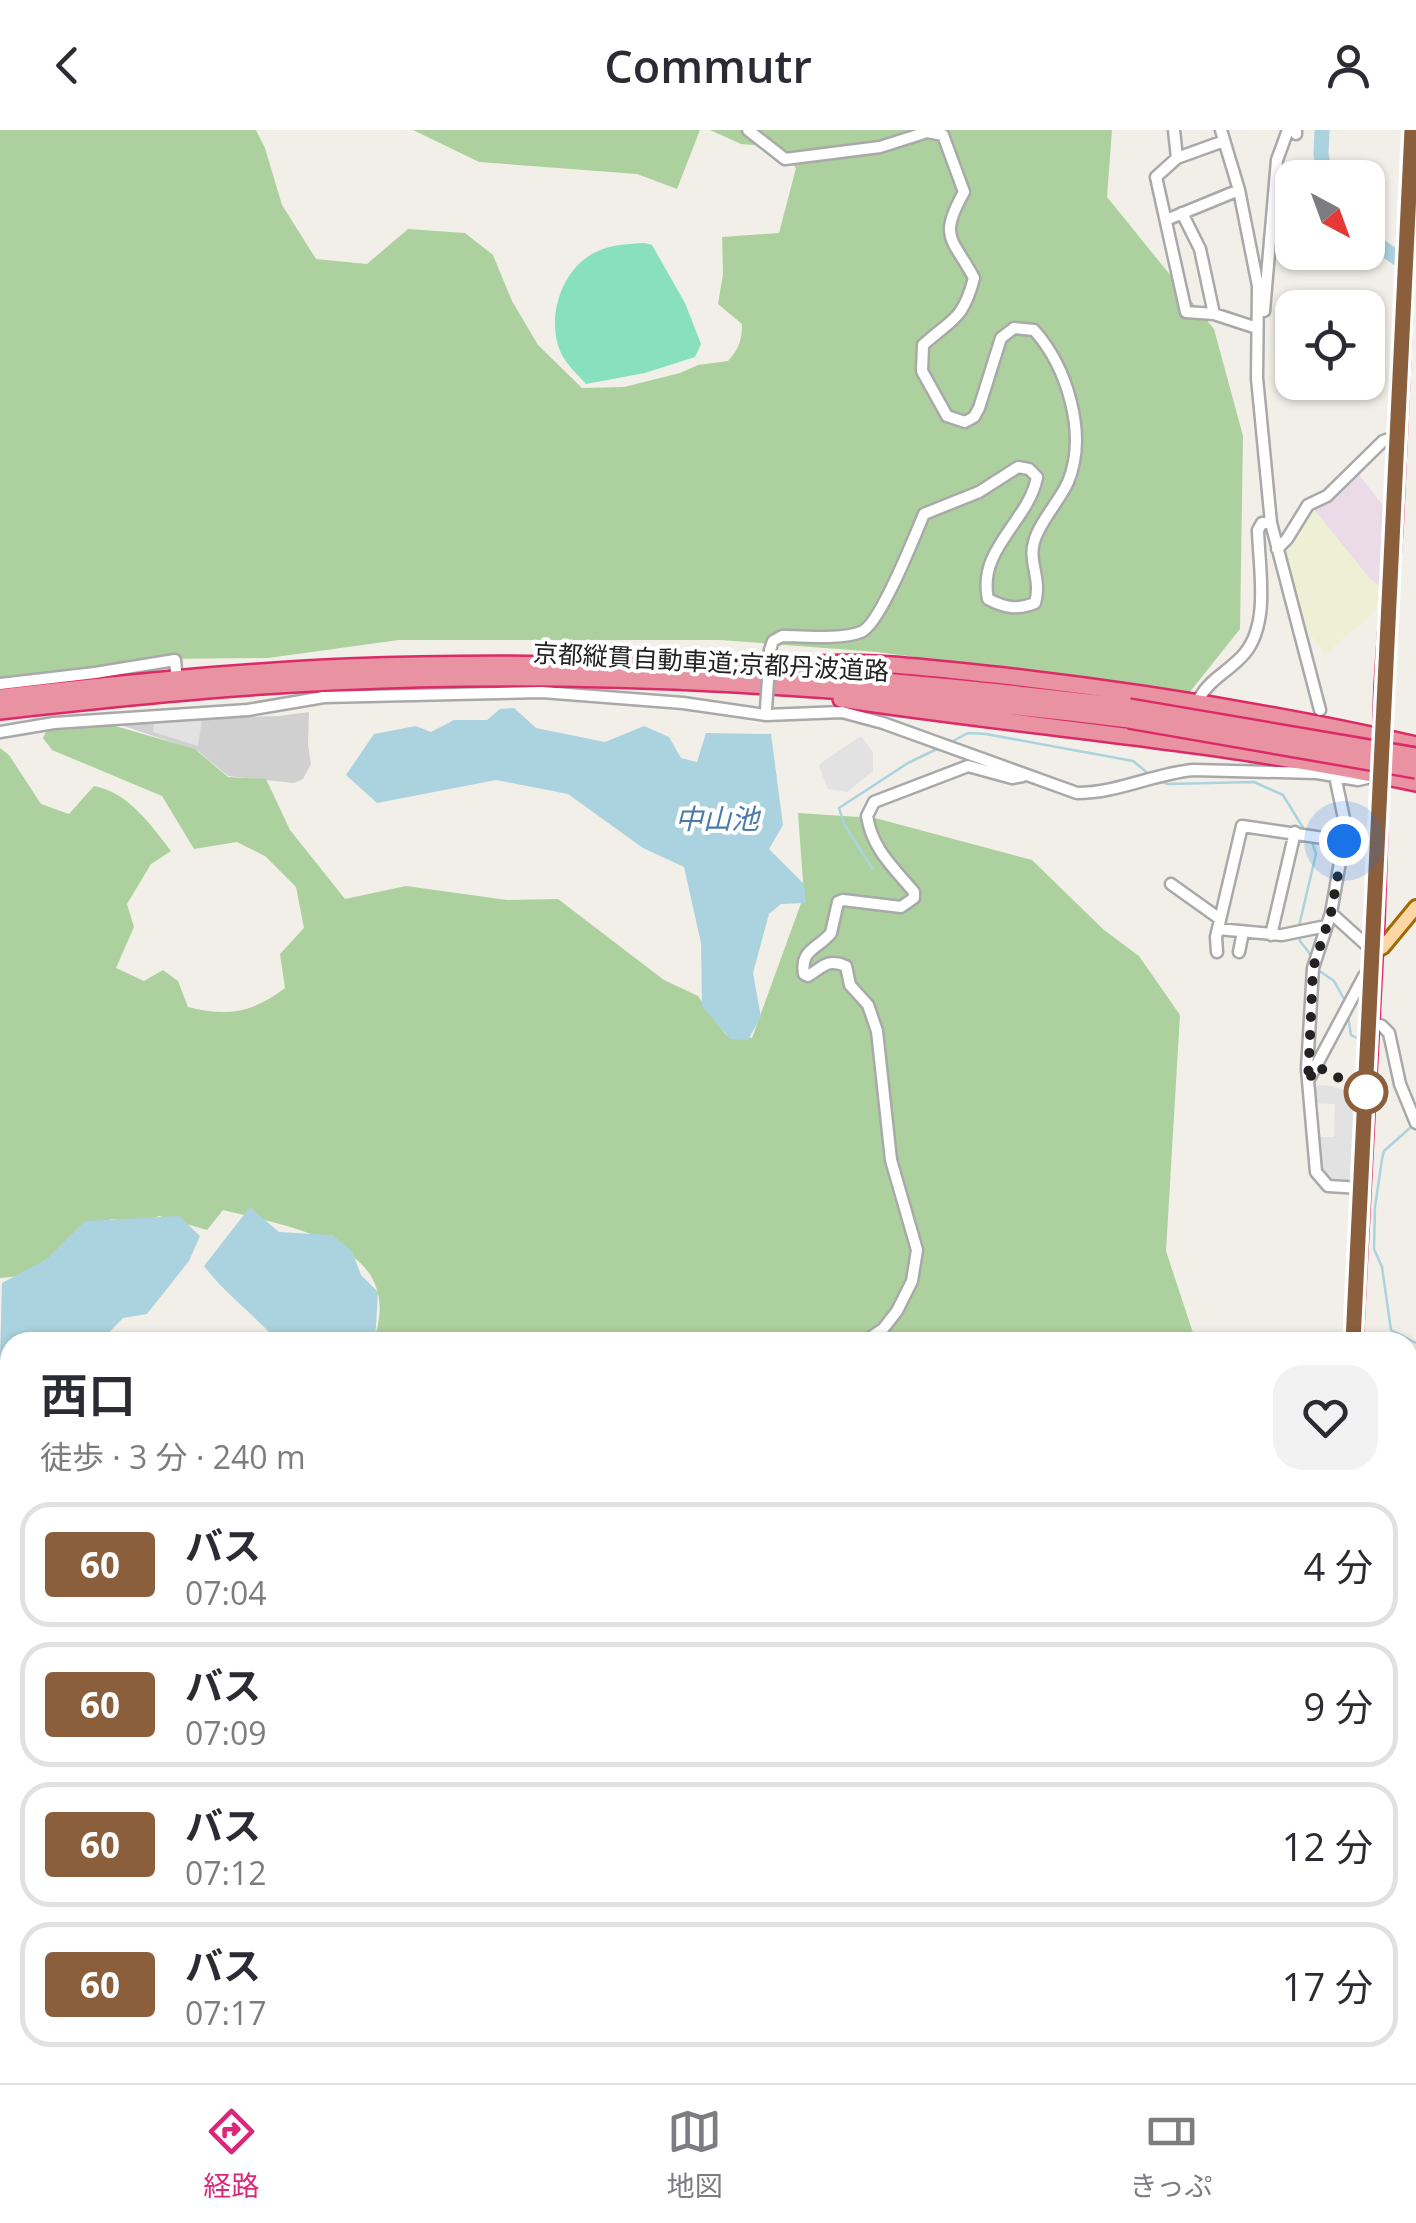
<!DOCTYPE html>
<html lang="ja">
<meta charset="utf-8">
<style>
:root{--surface:#fff;--page:#f2f2f3;--text:#2b2b33;--muted:#7c7c81;--line:#e1e1e2;--accent:#db2777}
body{margin:0;font-family:"Open Sans","Noto Sans JP",sans-serif;background:var(--page);color:var(--text);height:100vh;display:flex;flex-direction:column;font-size:38px;white-space:nowrap}
*{box-sizing:border-box;margin:0}
p{font-size:32px;color:var(--muted)}
.icon{flex:none;width:55px;height:55px;fill:none;stroke:currentColor;stroke-width:2;stroke-linecap:round;stroke-linejoin:round}
.map{position:relative;flex:1;overflow:hidden}
.side{position:absolute;left:0px;top:1202px;width:1418px;height:752px;display:flex;flex-direction:column;background:var(--surface);border-radius:30px 30px 0 0;box-shadow:0 2px 8px #0004}
.side>*{flex:none}
.badge{padding:0 20px;border-radius:8px;font-size:35px;line-height:65px}
.needle{width:65px;rotate:139deg}
.fabs{position:absolute;left:1275px;top:30px;display:grid;gap:20px}
.fabs a{display:grid;place-items:center;width:110px;height:110px;border-radius:20px;background:var(--surface);box-shadow:0 2px 8px #0004;font-size:50px}
.you{position:absolute;width:50px;height:50px;margin:-25px;border:8px solid #fff;border-radius:50%;background:#1a73e8;box-shadow:0 0 0 15px #1a73e833}
.map>.badge{position:absolute;translate:-50% -50%;box-shadow:0 0 0 5px #fff}
.round{display:grid;place-items:center;flex:none;width:105px;height:105px;border-radius:30px;background:var(--page)}
.head{display:flex;align-items:center;justify-content:space-between;height:170px;padding:0 40px}
h1{font-size:48px;font-weight:600;line-height:75px}
ul{padding:0;list-style:none}
li{display:flex;align-items:center;gap:30px;height:125px;margin:0 20px 15px;padding:0 20px;border:5px solid var(--line);border-radius:30px}
li div{flex:1}
li b{display:block;font-size:38px}
li em{font-style:normal}
li .badge{min-width:110px;font-weight:700;text-align:center}
header{display:flex;justify-content:space-between;align-items:center;height:130px;padding:0 40px;background:var(--surface);font-size:45px;font-weight:600}
.menu{display:flex;justify-content:space-around;align-items:center;height:140px;border-top:2px solid var(--line);background:var(--surface);font-size:28px;color:var(--muted)}
.menu a{display:grid;justify-items:center;gap:5px}
.menu .selected{color:var(--accent)}
.map>svg:first-child{display:block}
.industrial{fill:#ebdbe8}
.religious{fill:#d0d0d0}
.farmland{fill:#eef0d5}
.forest{fill:#add19e}
.pitch{fill:#88e0be}
.parking{fill:#e2e2e2}
.water{fill:#aad3df}
.lines{fill:none;stroke-linecap:round;stroke-linejoin:round}
.stream{stroke:#aad3df;stroke-width:2.5}
.river{stroke:#aad3df;stroke-width:15}
.minor-casing{stroke:#a9a9a9;stroke-width:15}
.major-casing{stroke:#a06b00;stroke-width:18}
.highway-casing{stroke:#dc2a67;stroke-width:20}
.minor{stroke:#fff;stroke-width:10}
.major{stroke:#fcd6a4;stroke-width:12}
.highway{stroke:#e892a2;stroke-width:15}
.minor-bridge-casing{stroke:#a9a9a9;stroke-width:15;stroke-linecap:butt}
.highway-bridge-casing{stroke:#dc2a67;stroke-width:20;stroke-linecap:butt}
.minor-bridge{stroke:#fff;stroke-width:10}
.highway-bridge{stroke:#e892a2;stroke-width:15}
.line-casing{stroke:#fff;stroke-width:22}
.line{stroke:#8b5e3c;stroke-width:15}
.walk{stroke:#222;stroke-width:10;stroke-dasharray:0 18}
.stop-dot{fill:#fff;stroke:#8b5e3c;stroke-width:5}
.labels{text-anchor:middle;dominant-baseline:central;stroke-width:8;stroke-linejoin:round;paint-order:stroke}
.street-label{font-size:25px;fill:#222;stroke:#fff}
.water-label{font-size:28px;font-style:italic;fill:#4a7aab;stroke:#fff}
</style>
<header><svg class="icon" aria-label="back" viewBox="0 0 24 24"><path d="M15 5l-7 7 7 7"/></svg>Commutr<svg class="icon" aria-label="person" viewBox="0 0 24 24"><circle cx="12" cy="8" r="4"/><path d="M4 21q1-7 8-7t8 7"/></svg></header>
<div class="map">
<svg width="1416" height="1953" viewBox="0 0 1416 1953">
<rect width="100%" height="100%" fill="#f2efe9"/>
<path class="industrial" d="M 1357,342 L 1388,382 L 1384,459 L 1370,449 L 1312,377 Z"/>
<path class="religious" d="M 309,582 L 308,615 L 311,634 L 303,649 L 294,653 L 228,646 L 198,621 L 124,596 L 125,590 L 279,586 Z"/>
<path class="farmland" d="M 1312,377 L 1370,449 L 1378,455 L 1380,467 L 1377,478 L 1368,488 L 1325,524 L 1298,486 L 1282,424 Z"/>
<path class="forest" d="M 0,0 L 256,0 L 265,18 L 282,75 L 316,129 L 367,134 L 408,99 L 465,103 L 493,125 L 512,171 L 538,215 L 582,258 L 624,257 L 680,243 L 698,235 L 728,231 C 739,219 742,210 742,194 L 718,174 L 723,144 L 722,107 L 779,103 L 796,38 L 777,17 L 741,14 L 710,0 L 1112,0 L 1107,67 L 1214,199 L 1243,306 L 1240,499 L 1189,563 L 877,522 L 720,510 L 399,510 L 268,528 L 162,529 L 0,547 Z
M 413,0 L 700,0 L 677,59 L 637,44 L 479,32 Z
M 98,591 L 195,619 L 228,647 L 266,649 L 290,700 L 345,769 L 406,756 L 507,770 L 558,769 L 664,850 L 698,866 L 726,905 L 752,908 L 804,765 L 798,683 L 875,688 L 1032,730 L 1104,800 L 1139,826 L 1180,885 L 1166,1121 L 1196,1212 L 373,1212 C 409,1114 291,1097 223,1080 L 207,1100 L 159,1086 L 138,1093 L 111,1089 L 20,1146 L 0,1148 L 0,618 L 9,625 L 41,674 L 69,684 L 94,656 C 128,662 151,695 171,721 L 151,734 L 127,774 L 134,797 L 116,838 L 144,851 L 163,840 L 178,851 L 188,877 C 227,887 252,883 285,858 L 280,824 L 304,798 L 296,757 L 265,726 L 237,712 L 194,719 L 162,666 L 52,620 L 43,608 L 47,599 Z"/>
<path class="pitch" d="M 645,113 L 652,115 L 685,173 L 701,214 L 695,227 L 645,243 L 586,254 C 577,244 566,234 561,223 C 545,188 562,136 598,121 C 613,114 630,114 645,113 Z"/>
<path class="parking" d="M 202,589 L 198,616 L 153,602 L 154,594 Z
M 861,606 L 873,622 L 873,641 L 847,662 L 828,659 L 819,636 L 821,633 Z
M 1314,955 L 1331,956 L 1359,965 L 1356,1046 L 1351,1051 L 1329,1049 L 1321,1040 L 1316,1007 L 1334,1007 L 1335,974 L 1314,973 Z"/>
<path class="water" d="M 514,578 L 536,598 L 605,612 L 644,596 L 669,607 L 681,628 L 697,632 L 706,603 L 771,604 L 783,695 L 769,719 L 804,754 L 806,773 L 781,774 L 769,784 L 753,843 L 761,887 L 748,910 L 730,909 L 702,876 L 701,813 L 684,737 L 643,718 L 568,664 L 496,650 L 377,673 L 346,645 L 374,604 L 416,596 L 431,602 L 454,590 L 487,590 L 500,579 Z
M 250,1077 L 279,1102 L 332,1105 L 352,1121 L 361,1145 L 378,1162 L 375,1212 L 278,1212 C 255,1185 226,1165 204,1136 Z
M 179,1086 L 200,1106 L 189,1131 L 147,1184 L 123,1188 L 100,1212 L 10,1212 L 10,1232 L 0,1230 L 2,1153 L 47,1129 L 85,1091 Z"/>
<g class="lines">
<path class="stream" d="M 949,613 L 968,603 L 986,604 L 1133,631 L 1150,645
M 1157,650 L 1168,654 L 1254,652 L 1283,665 L 1305,701
M 872,738 L 844,694 L 839,678 L 908,633 L 937,619
M 1299,796 L 1316,724 L 1312,712
M 1300,804 L 1300,811 L 1310,824
M 1318,840 L 1334,851 L 1345,871
M 1348,887 L 1351,905 L 1361,910
M 1387,918 L 1395,957 L 1411,997 L 1384,1021 L 1382,1029 L 1375,1077 L 1374,1119 L 1382,1137 L 1391,1200 L 1416,1213"/>
<path class="river" d="M 1322,0 L 1321,24 L 1325,48
M 1368,108 L 1416,141
M 0,1314 L 10,1318
M 1408,1612 L 1416,1609
M 538,1945 L 541,1953
M 1166,1953 L 1167,1945"/>
<g class="minor-casing">
<path id="minor" d="M 748,0 L 785,29 L 880,17 L 927,2 L 943,5 L 964,62 C 938,108 952,107 974,148 C 963,190 953,188 923,215 L 922,241 L 947,286 L 965,292 L 974,287 L 979,278 L 1001,208 L 1014,198 L 1034,200 C 1067,237 1088,304 1068,352 C 1059,372 1040,391 1034,412 C 1028,432 1042,449 1035,473 C 1017,480 1005,478 988,469 C 977,419 1029,391 1037,347 L 1029,339 L 1018,337 L 979,362 L 924,384 C 915,405 880,495 861,502 C 839,510 806,506 782,506 L 773,511 L 770,520
M 1174,0 L 1177,28
M 1221,0 L 1239,60 L 1258,156 L 1257,248 L 1271,393 L 1320,580
M 1296,4 L 1296,0
M 1224,11 L 1177,28 L 1156,47 L 1186,182 L 1214,184 L 1257,198
M 1182,83 L 1200,119 L 1214,184
M 1166,90 L 1239,60
M 1264,181 L 1277,30 L 1288,0
M 1277,419 L 1287,409 L 1308,375 L 1327,366 L 1383,311 L 1398,306
M 0,554 L 95,543 L 175,530 L 176,541
M 1200,567 C 1211,548 1231,540 1245,523 C 1270,492 1259,439 1258,400 L 1262,393 L 1271,393
M 0,602 L 54,593 L 248,580 L 324,567 L 542,562 L 683,573 L 766,585 L 842,582 L 883,593 L 1077,663 C 1118,663 1152,644 1193,640 L 1317,643 L 1358,650 L 1372,647
M 1335,646 L 1346,698 L 1331,783 L 1313,838 L 1307,939 L 1316,1042 L 1328,1056 L 1361,1058
M 1171,754 L 1220,789
M 1331,783 L 1374,822
M 1218,799 L 1282,805 L 1326,796
M 1271,805 L 1295,702
M 1217,822 L 1216,807 L 1242,696 L 1344,711
M 1239,822 L 1243,802
M 1369,891 L 1382,896 L 1389,903 L 1400,954 L 1416,993
M 1308,951 L 1364,846 L 1373,843
M 165,1212 L 167,1211
M 864,1212 L 883,1199 L 897,1181 L 912,1151 L 917,1120 L 891,1030 L 877,901 L 868,875 L 850,855 L 846,836 C 827,828 823,837 808,846 L 804,844 C 800,819 818,819 831,803 L 838,772 L 843,770 L 901,777 L 914,768 L 914,762 C 894,738 872,719 867,686 L 874,672 L 968,636 L 1012,648 L 1023,646
M 1408,1452 L 1416,1451
M 0,1522 L 10,1516
M 0,1612 L 10,1613
M 0,1632 L 10,1622
M 0,1691 L 10,1682
M 0,1706 L 10,1716
M 0,1731 L 10,1723
M 0,1795 L 10,1805
M 0,1838 L 10,1831
M 1408,1875 L 1416,1891
M 358,1945 L 366,1953
M 528,1945 L 531,1953
M 1041,1945 L 1048,1953
M 1341,1945 L 1347,1953
M 1383,1945 L 1389,1953
M 65,1953 L 73,1945
M 753,1953 L 760,1950 L 765,1953
M 862,1953 L 866,1945
M 1148,1953 L 1148,1945
M 1193,1953 L 1194,1945"/>
</g>
<g class="major-casing">
<path id="major" d="M 1374,822 L 1383,817 L 1416,777"/>
</g>
<g class="highway-casing">
<path id="highway" d="M 792,536 C 861,528 934,539 1004,546 C 1142,562 1280,584 1416,615
M 0,567 C 116,554 232,542 348,537 C 610,527 870,544 1129,577
M 841,569 C 1033,598 1227,612 1416,653
M 0,581 C 110,569 220,557 331,552 C 598,539 864,557 1129,590
M 1354,1212 L 1376,791 L 1383,558 L 1394,396 L 1412,0
M 1408,1846 L 1416,1844
M 0,1917 L 10,1918
M 159,1945 L 204,1953
M 960,1953 L 966,1945
M 1053,1953 L 1080,1945"/>
</g>
<use href="#minor" class="minor"/>
<use href="#major" class="major"/>
<use href="#highway" class="highway"/>
<g class="minor-bridge-casing">
<path id="minor-bridge" d="M 766,579 L 770,520"/>
</g>
<g class="highway-bridge-casing">
<path id="highway-bridge" d="M 1129,577 L 1416,626
M 1129,590 L 1416,640"/>
</g>
<use href="#minor-bridge" class="minor-bridge"/>
<use href="#highway-bridge" class="highway-bridge"/>
</g>
<g class="lines">
<g class="line-casing">
<path id="line" d="M 1353,1212 L 1412,0"/>
</g>
<use href="#line" class="line"/>
<path class="walk" d="M 1344,711 L 1331,783 L 1313,838 L 1308,952 L 1316,936 L 1366,962"/>
</g>
<circle class="stop-dot" cx="1366" cy="962" r="20"/>
<g class="labels">
<g class="street-label">
<text transform="translate(711 531) rotate(3)">京都縦貫自動車道;京都丹波道路</text>
</g>
<g class="water-label">
<text x="717" y="688">中山池</text>
</g>
</g>
</svg>
<div class="fabs">
<a><svg class="needle" viewBox="-14 -14 28 28"><path d="M0-13l5 13h-10z" fill="#e53935"/><path d="M0 13l5-13h-10z" fill="#7c7c81"/></svg></a>
<a><svg class="icon" aria-label="locate" viewBox="0 0 24 24"><circle cx="12" cy="12" r="6"/><path d="M12 2v4M12 18v4M2 12h4M18 12h4"/></svg></a>
</div>
<div class="you" style="left:1344px;top:711px"></div>
<section class="side">
<div class="head"><div><h1>西口</h1><p>徒歩 · 3 分 · 240 m</p></div><a class="round"><svg class="icon" aria-label="heart" viewBox="0 0 24 24"><path d="M12 20l-8-8c-3-5 5-10 8-4 3-6 11-1 8 4z"/></svg></a></div>
<ul>
<li><span class="badge" style="background:#8b5e3c;color:#fff">60</span><div><b>バス</b><p>07:04</p></div><em>4 分</em></li>
<li><span class="badge" style="background:#8b5e3c;color:#fff">60</span><div><b>バス</b><p>07:09</p></div><em>9 分</em></li>
<li><span class="badge" style="background:#8b5e3c;color:#fff">60</span><div><b>バス</b><p>07:12</p></div><em>12 分</em></li>
<li><span class="badge" style="background:#8b5e3c;color:#fff">60</span><div><b>バス</b><p>07:17</p></div><em>17 分</em></li>
</ul>
</section>
</div>
<nav class="menu">
<a class="selected"><svg class="icon" aria-label="directions" viewBox="0 0 24 24"><path d="M12 3l9 9-9 9-9-9zM9 14v-3h6M13 9l2 2-2 2"/></svg>経路</a>
<a><svg class="icon" aria-label="map" viewBox="0 0 24 24"><path d="M3 6l6-2 6 2 6-2v14l-6 2-6-2-6 2zM9 4v14M15 6v14"/></svg>地図</a>
<a><svg class="icon" aria-label="tickets" viewBox="0 0 24 24"><path d="M3 7h18v10H3zM15 7v10"/></svg>きっぷ</a>
</nav>
